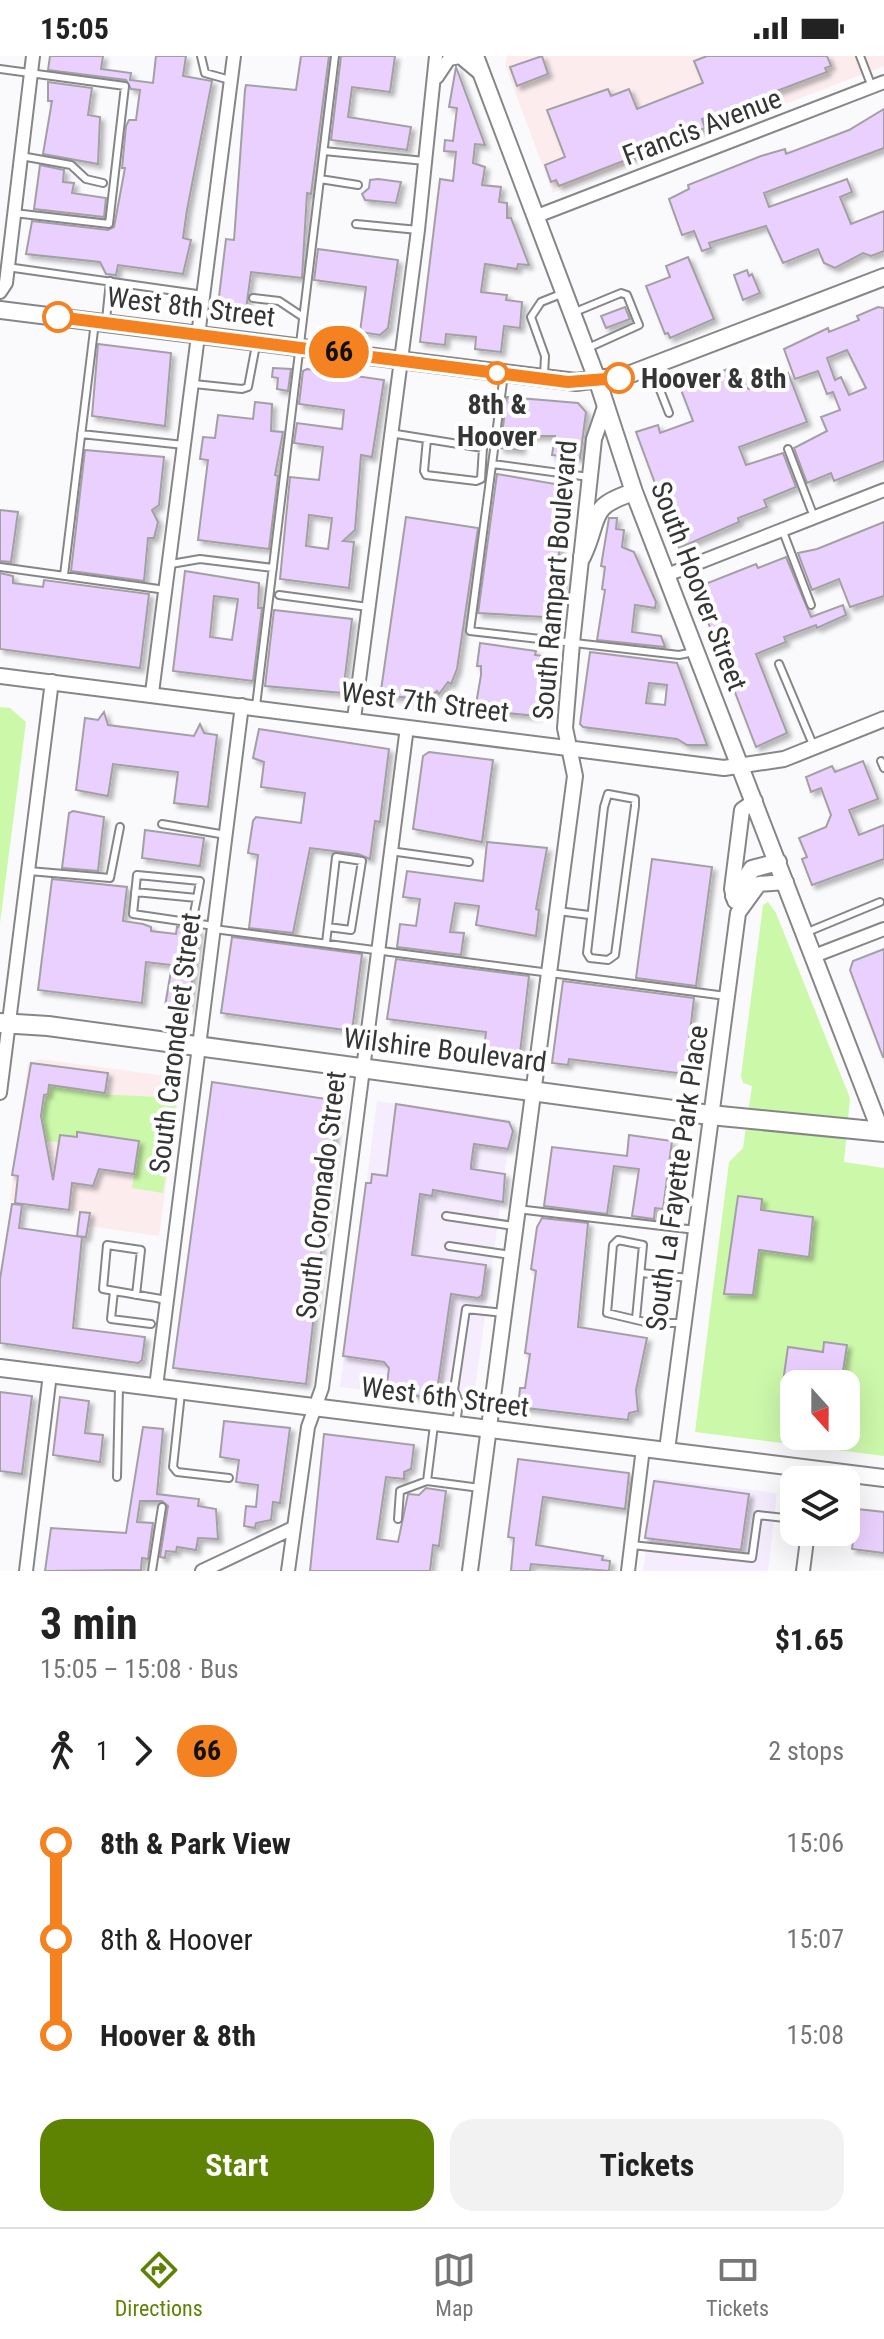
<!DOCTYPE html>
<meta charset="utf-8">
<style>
:root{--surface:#fff;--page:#f2f2f2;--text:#222;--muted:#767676;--line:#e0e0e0;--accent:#5e8302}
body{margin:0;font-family:"Roboto Condensed",sans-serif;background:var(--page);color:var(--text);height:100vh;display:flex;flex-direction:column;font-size:30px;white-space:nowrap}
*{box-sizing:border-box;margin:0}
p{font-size:26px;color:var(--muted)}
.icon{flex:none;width:44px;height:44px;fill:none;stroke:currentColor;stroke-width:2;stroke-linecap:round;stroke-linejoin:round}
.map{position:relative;height:1515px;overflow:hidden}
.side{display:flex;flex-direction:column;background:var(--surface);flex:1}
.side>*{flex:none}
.badge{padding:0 16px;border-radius:26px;font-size:28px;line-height:52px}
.needle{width:52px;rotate:159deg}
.buttons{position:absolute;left:780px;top:1314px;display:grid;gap:16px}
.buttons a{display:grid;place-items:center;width:80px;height:80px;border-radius:16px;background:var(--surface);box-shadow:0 8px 32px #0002;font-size:40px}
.map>.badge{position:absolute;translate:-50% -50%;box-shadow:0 0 0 4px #fff}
.legs{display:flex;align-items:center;gap:12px;height:88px;padding:0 40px;font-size:26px}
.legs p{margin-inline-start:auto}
.head{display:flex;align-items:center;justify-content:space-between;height:136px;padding:0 40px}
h1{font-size:44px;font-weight:700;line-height:60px}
.button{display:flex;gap:16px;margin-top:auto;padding:16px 40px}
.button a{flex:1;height:92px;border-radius:24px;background:var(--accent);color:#fff;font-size:32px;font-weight:700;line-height:92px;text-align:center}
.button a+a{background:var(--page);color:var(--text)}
ul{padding:0 40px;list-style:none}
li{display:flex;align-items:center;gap:28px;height:96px;font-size:30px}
li i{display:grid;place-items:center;width:12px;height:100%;margin:0 10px;background:currentColor}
li i::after{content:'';width:20px;height:20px;margin:-10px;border:6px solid;border-radius:50%;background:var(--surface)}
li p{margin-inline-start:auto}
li:first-child i{background:linear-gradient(#0000 50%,currentColor 0)}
li:last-child i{background:linear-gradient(currentColor 50%,#0000 0)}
.status{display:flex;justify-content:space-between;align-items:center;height:56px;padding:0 40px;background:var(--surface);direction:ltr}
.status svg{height:22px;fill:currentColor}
.tabs{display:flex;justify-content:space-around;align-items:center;height:112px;border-top:2px solid var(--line);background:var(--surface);font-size:22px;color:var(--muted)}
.tabs a{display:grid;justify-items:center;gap:4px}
.tabs .selected{color:var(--accent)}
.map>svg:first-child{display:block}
.commercial{fill:#f5edfe}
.education{fill:#fcecee}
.green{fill:#ccf8aa;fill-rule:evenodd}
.building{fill:#ead0fe;stroke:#a2a0a3;stroke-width:2;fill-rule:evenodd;filter:url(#shadow)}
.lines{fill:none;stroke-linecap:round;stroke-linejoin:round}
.service-casing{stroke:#868689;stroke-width:10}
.minor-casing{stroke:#868689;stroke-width:16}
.tertiary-casing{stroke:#868689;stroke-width:18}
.secondary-casing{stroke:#868689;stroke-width:20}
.primary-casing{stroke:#868689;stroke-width:22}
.service{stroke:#fff;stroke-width:6}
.minor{stroke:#fff;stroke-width:12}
.tertiary{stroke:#fff;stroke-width:14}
.secondary{stroke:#fff;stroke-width:16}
.primary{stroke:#fff;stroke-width:18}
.line-1-casing{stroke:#fff;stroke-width:18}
.line-1{stroke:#f58220;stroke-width:12}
.stop-1-dot{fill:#fff;stroke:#f58220;stroke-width:4}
.labels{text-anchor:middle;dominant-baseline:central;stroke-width:8;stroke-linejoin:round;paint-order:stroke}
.street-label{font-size:28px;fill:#353536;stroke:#fff}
.stop-label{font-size:28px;font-weight:bold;fill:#353536;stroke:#fff;text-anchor:start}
</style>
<div class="status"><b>15:05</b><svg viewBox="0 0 49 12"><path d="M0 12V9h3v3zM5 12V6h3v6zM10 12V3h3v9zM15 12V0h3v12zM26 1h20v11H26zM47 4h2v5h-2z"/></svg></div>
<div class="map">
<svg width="884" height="1515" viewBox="0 0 884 1515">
<defs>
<filter id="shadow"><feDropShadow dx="4" dy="4" stdDeviation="2" flood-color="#0004"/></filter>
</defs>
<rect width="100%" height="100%" fill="#fafafd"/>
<path class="commercial" d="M 377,1045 L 512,1064 L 473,1348 L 340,1331 Z
M 655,1422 L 777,1437 L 768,1515 L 643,1515 Z"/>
<path class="education" d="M 507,0 L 884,0 L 884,10 L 553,137 L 505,9 Z
M 40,1003 L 181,1022 L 159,1180 L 88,1170 L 89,1157 L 10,1145 L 28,1007 Z"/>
<path class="green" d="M 0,651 L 10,652 L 26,666 L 0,867 Z
M 768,846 L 776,857 L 850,1042 L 844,1106 L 884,1112 L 884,1400 L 695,1376 L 729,1106 L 743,1092 L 752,1030 L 743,1027 L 741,1020 L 763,849 ZM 794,1328 L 846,1328 L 846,1380 L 794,1380 Z
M 49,1029 L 98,1038 L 177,1042 L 163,1137 L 132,1132 L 139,1085 L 78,1076 L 77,1081 L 60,1079 L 59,1086 L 46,1085 L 41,1060 Z"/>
<path class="building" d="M 50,0 L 103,0 L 101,13 L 131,17 L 130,24 L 153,27 L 156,0 L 186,0 L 183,20 L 212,25 L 187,154 L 183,182 L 191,184 L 183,218 L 118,209 L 116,219 L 106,218 L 100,206 L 26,198 L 32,165 L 108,174 L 114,171 L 125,112 L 122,112 L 126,70 L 129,64 L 136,64 L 140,34 L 131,33 L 126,24 L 48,14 Z
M 301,0 L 329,0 L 311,138 L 307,137 L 302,222 L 251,216 L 245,261 L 225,258 L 218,249 L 226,183 L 234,184 L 245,34 L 246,29 L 296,34 Z
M 341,0 L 395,0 L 390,36 L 352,31 L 348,61 L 411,71 L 407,94 L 331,84 Z
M 542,0 L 548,18 L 517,30 L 510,11 Z
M 707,0 L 827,0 L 831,10 L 825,12 L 827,16 L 702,63 L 705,72 L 649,95 L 559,130 L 556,124 L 551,126 L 545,109 L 565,101 L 547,54 L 608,33 L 611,40 L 629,33 L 637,53 L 703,27 L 694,5 Z
M 456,11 L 485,89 L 475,88 L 473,107 L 485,111 L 482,129 L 501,131 L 499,146 L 507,147 L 507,162 L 511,162 L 529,209 L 518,208 L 517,213 L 485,208 L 481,236 L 507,239 L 506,244 L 522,246 L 520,272 L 504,270 L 501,296 L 475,293 L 476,281 L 446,278 L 445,289 L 420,286 L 440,123 L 453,125 L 456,96 L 444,95 L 445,84 L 453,85 L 457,52 L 449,51 Z
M 48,26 L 92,32 L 88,59 L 100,61 L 98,108 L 43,98 L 52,45 L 48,45 Z
M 884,53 L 884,92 L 764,137 L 769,151 L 847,123 L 852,136 L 840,141 L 851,168 L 884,155 L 884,195 L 871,200 L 863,197 L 835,212 L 824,207 L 818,193 L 783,207 L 766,170 L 709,187 L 711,192 L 702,195 L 694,175 L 682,179 L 669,143 L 689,133 L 688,129 L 761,100 L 785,93 L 786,98 L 849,74 Z
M 40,109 L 64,114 L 63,126 L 74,127 L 72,137 L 106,142 L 104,161 L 34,153 Z
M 378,123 L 401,126 L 396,147 L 365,144 L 362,138 L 369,132 L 370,124 Z
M 318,193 L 398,204 L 388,272 L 380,279 L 360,276 L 366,231 L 314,224 Z
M 688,201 L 714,263 L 670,282 L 668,277 L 665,278 L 646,230 L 670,221 L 666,210 Z
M 747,214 L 749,220 L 752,218 L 760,237 L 743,244 L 734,219 Z
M 625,251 L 630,263 L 606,272 L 601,260 Z
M 878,251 L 884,252 L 884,405 L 834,425 L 831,417 L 807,427 L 794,392 L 827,375 L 821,361 L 840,354 L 833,336 L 827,338 L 818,315 L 795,323 L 784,293 L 828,272 L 829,276 L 859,264 L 857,260 ZM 847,294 L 866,332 L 849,339 L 841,321 L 835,324 L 827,302 Z
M 98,288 L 171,297 L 165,370 L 92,360 Z
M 735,310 L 742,329 L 749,333 L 788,317 L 807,366 L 739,391 L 746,409 L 783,397 L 796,431 L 764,444 L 767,451 L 738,462 L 739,466 L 679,492 L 636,376 L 658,369 L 660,377 L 693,365 L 680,331 L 689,328 L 687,322 L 697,318 L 700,324 Z
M 273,312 L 291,313 L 288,335 L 277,333 L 278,322 L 272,321 Z
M 307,313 L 384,324 L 372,401 L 361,399 L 355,474 L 343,485 L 354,486 L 349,532 L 280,523 L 290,421 L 319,424 L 323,391 L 294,387 L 297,367 L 342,373 L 344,354 L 299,348 L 303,315 ZM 309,459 L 332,462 L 328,493 L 306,490 Z
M 507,341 L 578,347 L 586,356 L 580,402 L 552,399 L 555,380 L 529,380 L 529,385 L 522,384 L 521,394 L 500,392 Z
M 255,346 L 272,348 L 271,375 L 283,376 L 275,419 L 278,420 L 269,493 L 198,484 L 208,404 L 200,403 L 203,381 L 215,382 L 218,359 L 253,363 Z
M 85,394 L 164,401 L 159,449 L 152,454 L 158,466 L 154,482 L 148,482 L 144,525 L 71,515 Z
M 497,418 L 561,429 L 560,441 L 565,441 L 557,517 L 564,518 L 562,533 L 559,532 L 553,556 L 545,555 L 544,561 L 478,557 Z
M 0,454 L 18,456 L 11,506 L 0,505 Z
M 406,461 L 478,472 L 457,613 L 451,628 L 448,626 L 439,638 L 437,635 L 425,644 L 424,640 L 410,646 L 410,642 L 390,640 L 391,635 L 381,634 Z
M 609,462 L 617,462 L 616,473 L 624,474 L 622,491 L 634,496 L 656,546 L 655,552 L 635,549 L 632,576 L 661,580 L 665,591 L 597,584 L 605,534 L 602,533 L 605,511 L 601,510 Z
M 884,466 L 884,540 L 850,551 L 839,523 L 812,534 L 798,497 L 817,493 Z
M 786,501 L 811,561 L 843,549 L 846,559 L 817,572 L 816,569 L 784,581 L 786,586 L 756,598 L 787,677 L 756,691 L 695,532 L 756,508 L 758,512 Z
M 185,515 L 259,527 L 258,552 L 262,552 L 253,625 L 173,615 ZM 214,540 L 238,543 L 232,584 L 210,581 Z
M 0,517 L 13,520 L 13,527 L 43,531 L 44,524 L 149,538 L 140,612 L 0,593 Z
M 274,554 L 352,563 L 343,637 L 265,630 Z
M 480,587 L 536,595 L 535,599 L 543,600 L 537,660 L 475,654 L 481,619 L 481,610 L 477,610 Z
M 590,596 L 677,607 L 707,689 L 687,689 L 677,683 L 583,671 L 580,668 ZM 649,627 L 667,629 L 665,649 L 646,647 Z
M 104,656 L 108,669 L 194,680 L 200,668 L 204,677 L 217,679 L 208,751 L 174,747 L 178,716 L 113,708 L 108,740 L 76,734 L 85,662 L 98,664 Z
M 259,673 L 389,693 L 380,766 L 375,765 L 370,803 L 358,798 L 310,792 L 293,877 L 249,872 L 258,799 L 248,797 L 253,765 L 256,761 L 301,767 L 305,737 L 261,731 L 264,706 L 253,702 Z
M 429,696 L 493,704 L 482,786 L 413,773 L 423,700 Z
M 863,705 L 878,743 L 849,754 L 859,779 L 884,769 L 884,803 L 812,829 L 802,803 L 807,801 L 799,782 L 826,771 L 831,759 L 821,732 L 811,736 L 806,721 L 832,710 L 835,716 Z
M 73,755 L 104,761 L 98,815 L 62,812 L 69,757 Z
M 145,774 L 204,782 L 200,810 L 142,802 Z
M 487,786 L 547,792 L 536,853 L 539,854 L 536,880 L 476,869 L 479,850 L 455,847 L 450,876 L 464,877 L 461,899 L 397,891 L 400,868 L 416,870 L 420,843 L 403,841 L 407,815 L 483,825 Z
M 652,803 L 712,811 L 696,930 L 636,922 Z
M 52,823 L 127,831 L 123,865 L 143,868 L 151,871 L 151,875 L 176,878 L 177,871 L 199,874 L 188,953 L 165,950 L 172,909 L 146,906 L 142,947 L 38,934 Z
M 232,881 L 362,898 L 352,975 L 221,957 Z
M 884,893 L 884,1001 L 883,1001 L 850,914 L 853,905 Z
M 396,903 L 529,920 L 520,997 L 508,996 L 508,1002 L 494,1000 L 495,994 L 484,993 L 486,976 L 387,963 Z
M 563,925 L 694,942 L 685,1018 L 569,1003 L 568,1009 L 552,1007 Z
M 31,1007 L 108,1017 L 105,1037 L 49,1029 L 48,1038 L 44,1039 L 41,1060 L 53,1124 L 60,1079 L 77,1081 L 77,1076 L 139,1085 L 134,1118 L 99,1113 L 93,1130 L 72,1127 L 69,1154 L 15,1147 L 18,1120 L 12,1119 Z
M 212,1026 L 333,1044 L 332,1049 L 338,1050 L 306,1328 L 173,1312 Z
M 396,1048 L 509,1066 L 513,1075 L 508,1093 L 474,1088 L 471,1109 L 471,1113 L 505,1118 L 503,1146 L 433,1134 L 432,1140 L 420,1138 L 412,1199 L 486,1209 L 482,1239 L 478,1242 L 451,1238 L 436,1342 L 386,1336 L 389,1312 L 384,1306 L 343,1300 L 366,1127 L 371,1127 L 372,1118 L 387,1120 Z
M 629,1079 L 672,1085 L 663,1153 L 655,1152 L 654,1163 L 632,1160 L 639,1113 L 614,1110 L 607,1158 L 544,1150 L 552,1091 L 627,1100 Z
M 738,1140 L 762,1143 L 761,1154 L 813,1161 L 809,1201 L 759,1194 L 753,1239 L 724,1238 Z
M 12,1148 L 22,1149 L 19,1172 L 82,1181 L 73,1272 L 145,1281 L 142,1304 L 138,1307 L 0,1287 L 0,1223 Z
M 80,1156 L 90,1157 L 86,1181 L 77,1180 Z
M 542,1162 L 588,1167 L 578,1271 L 647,1282 L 636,1334 L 638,1355 L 629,1357 L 628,1364 L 518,1351 L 520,1332 L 525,1332 L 530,1298 L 525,1297 L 536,1215 L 531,1213 L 537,1171 Z
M 824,1286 L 847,1289 L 841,1328 L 794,1328 L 794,1342 L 781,1340 L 788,1291 L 823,1296 Z
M 0,1336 L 32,1340 L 22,1418 L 0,1415 Z
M 60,1341 L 89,1345 L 85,1377 L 103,1379 L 100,1406 L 53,1399 Z
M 224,1365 L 290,1372 L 280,1447 L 273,1446 L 271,1464 L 256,1467 L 255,1472 L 244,1470 L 246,1450 L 256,1451 L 258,1429 L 236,1426 L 239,1404 L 220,1401 Z
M 143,1371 L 163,1373 L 157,1438 L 199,1443 L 198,1450 L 216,1453 L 218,1483 L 198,1482 L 196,1494 L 177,1491 L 176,1496 L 166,1495 L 165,1502 L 160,1501 L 168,1450 L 162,1445 L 140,1445 L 137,1466 L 153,1467 L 148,1503 L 142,1502 L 141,1514 L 45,1515 L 51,1472 L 126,1477 Z
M 324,1378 L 414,1389 L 411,1413 L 404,1416 L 404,1423 L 386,1421 L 377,1483 L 398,1486 L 408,1438 L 419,1439 L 426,1432 L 446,1435 L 439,1490 L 433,1489 L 430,1515 L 310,1515 Z
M 518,1403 L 629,1417 L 625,1453 L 543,1441 L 536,1489 L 603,1500 L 602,1504 L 610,1505 L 609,1515 L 531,1508 L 530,1515 L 511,1515 L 514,1482 L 508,1481 Z
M 654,1425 L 749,1438 L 741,1494 L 645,1482 Z
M 857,1453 L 884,1456 L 884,1497 L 852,1493 Z"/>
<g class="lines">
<g class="service-casing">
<path id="service" d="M 201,0 L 205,17 L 230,24
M 860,0 L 872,31
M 0,13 L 125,30 L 109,168 L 14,157
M 324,95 L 425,105
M 21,100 L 71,109 L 86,123 L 103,127
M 320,123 L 358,129
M 356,168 L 418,174
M 7,211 L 204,239
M 253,242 L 279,245 L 303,261
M 575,256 L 621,237 L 627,239 L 639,269 L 588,292
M 106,264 L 110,225
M 651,311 L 669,357
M 504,318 L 470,575 L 679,599 L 694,596
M 544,319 L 545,300 L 531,261 L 541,246 L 561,238
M 194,328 L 242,333 L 248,331 L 256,289
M 390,377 L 483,392 L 481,423 L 476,425 L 426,419 L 424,415 L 427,383
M 81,378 L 184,389
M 788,393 L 814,461
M 493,408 L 589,421
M 782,473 L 811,549
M 171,508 L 200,503 L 273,512
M 0,511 L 166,534
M 64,519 L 95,266
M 279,539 L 368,551
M 779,608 L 814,691
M 256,650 L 335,0
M 881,705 L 884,712
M 608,738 L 635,743 L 635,750 L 615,899 L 608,904 L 590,902 L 587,897 L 604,751 Z
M 162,768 L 226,779
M 390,795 L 469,806
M 29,815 L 110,822 L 120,771
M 135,836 L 197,842 L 192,867
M 197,842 L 200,825 L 137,819 L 133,858 L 214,870
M 558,855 L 589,859
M 214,873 L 726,940
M 805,877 L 880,846
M 326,887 L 336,801 L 362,805 L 351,874 L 328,871
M 517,1153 L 696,1174
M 446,1160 L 514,1170
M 449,1190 L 511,1199
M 641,1217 L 689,1222
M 114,1235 L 111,1263 L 151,1268
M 136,1239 L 141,1194 L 107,1189 L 103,1233 C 124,1237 146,1240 167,1244
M 636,1263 L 643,1189 L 618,1184 L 613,1189 L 607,1257 L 649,1267 L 684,1267
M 181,1337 L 173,1411 L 177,1416 L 229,1422
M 456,1368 L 459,1346 L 454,1334 L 466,1253 L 504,1257
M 117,1421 L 119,1330
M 427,1425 L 434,1369
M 398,1463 L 400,1435 L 427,1425 L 480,1432
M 632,1489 L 752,1502 L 758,1459 L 794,1463
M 152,1515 L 162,1451"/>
</g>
<g class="minor-casing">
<path id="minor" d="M 437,21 L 449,3 L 460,1 L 478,16
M 537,160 L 884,26
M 0,236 L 6,227 L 33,0
M 667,519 L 884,434
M 152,637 L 234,0
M 354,663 L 418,174 L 436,0
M 814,900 L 884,873
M 0,1037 L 52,625
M 156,1331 L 242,649
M 26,1515 L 50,1318
M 202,1515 L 293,1472
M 288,1515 L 308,1371 L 322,1332 L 407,671
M 628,1515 L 643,1392
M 803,1515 L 808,1476"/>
</g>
<g class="tertiary-casing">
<path id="tertiary" d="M 0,620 L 724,712 L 784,703 L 884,663
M 735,845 L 732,833 L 742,754 L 755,745
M 667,1394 L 738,857 L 759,828 L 786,826
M 470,1515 L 575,720 L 565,672 L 572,587 L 594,383 L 606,348"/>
</g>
<g class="secondary-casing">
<path id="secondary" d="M 475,0 L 598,326 L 634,436 L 881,1076
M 0,254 L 576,326 L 628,319 L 884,221
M 582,501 C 601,462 586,451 634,436
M 734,840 L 752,813 L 778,806
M 0,1312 L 884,1422"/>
</g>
<g class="primary-casing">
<path id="primary" d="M 0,967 L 48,970 L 710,1059 L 884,1076"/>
</g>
<use href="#service" class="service"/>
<use href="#minor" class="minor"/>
<use href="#tertiary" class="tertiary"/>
<use href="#secondary" class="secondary"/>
<use href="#primary" class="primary"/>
</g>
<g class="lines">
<g class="line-1-casing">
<path id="line-1" d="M 58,261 L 568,326 L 619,322"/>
</g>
<use href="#line-1" class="line-1"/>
</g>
<g class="stop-1-dot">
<circle cx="58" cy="261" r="14"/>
<circle cx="497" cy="317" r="10"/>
<circle cx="619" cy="322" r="14"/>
</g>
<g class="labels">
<g class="street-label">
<text transform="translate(702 71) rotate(-21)">Francis Avenue</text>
<text transform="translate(191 251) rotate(7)">West 8th Street</text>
<text transform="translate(555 524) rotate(-85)">South Rampart Boulevard</text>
<text transform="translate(699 530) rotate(69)">South Hoover Street</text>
<text transform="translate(425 646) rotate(7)">West 7th Street</text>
<text transform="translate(175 987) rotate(-83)">South Carondelet Street</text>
<text transform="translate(445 994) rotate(7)">Wilshire Boulevard</text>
<text transform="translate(677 1122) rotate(-82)">South La Fayette Park Place</text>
<text transform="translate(321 1139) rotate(-83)">South Coronado Street</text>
<text transform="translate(445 1341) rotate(7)">West 6th Street</text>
</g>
<g class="stop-label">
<text x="641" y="322">Hoover &amp; 8th</text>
<text x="497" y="348" text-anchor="middle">8th &amp;<tspan x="497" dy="32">Hoover</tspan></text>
</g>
</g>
</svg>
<div class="buttons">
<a><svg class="needle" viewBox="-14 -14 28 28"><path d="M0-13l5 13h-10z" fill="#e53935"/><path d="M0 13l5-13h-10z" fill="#767676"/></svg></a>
<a><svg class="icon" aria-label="layers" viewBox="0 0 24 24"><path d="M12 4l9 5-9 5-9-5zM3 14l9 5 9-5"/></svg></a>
</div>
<b class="badge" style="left:339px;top:296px;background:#f58220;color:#111">66</b>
</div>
<section class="side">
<div class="head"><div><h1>3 min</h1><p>15:05 – 15:08 · Bus</p></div><b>$1.65</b></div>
<div class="legs"><svg class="icon" aria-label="walk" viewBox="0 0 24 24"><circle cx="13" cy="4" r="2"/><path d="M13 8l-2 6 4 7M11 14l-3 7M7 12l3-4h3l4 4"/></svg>1<svg class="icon" aria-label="forward" viewBox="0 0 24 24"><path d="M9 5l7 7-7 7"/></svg><b class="badge" style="background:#f58220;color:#111">66</b><p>2 stops</p></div>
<ul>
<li><i style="color:#f58220"></i><b>8th &amp; Park View</b><p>15:06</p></li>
<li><i style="color:#f58220"></i><span>8th &amp; Hoover</span><p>15:07</p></li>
<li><i style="color:#f58220"></i><b>Hoover &amp; 8th</b><p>15:08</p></li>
</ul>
<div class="button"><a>Start</a><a>Tickets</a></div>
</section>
<nav class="tabs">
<a class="selected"><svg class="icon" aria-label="directions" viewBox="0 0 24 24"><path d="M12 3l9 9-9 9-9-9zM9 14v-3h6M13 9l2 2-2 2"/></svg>Directions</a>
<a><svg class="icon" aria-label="map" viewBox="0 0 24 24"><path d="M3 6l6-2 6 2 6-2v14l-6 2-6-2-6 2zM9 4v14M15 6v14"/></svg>Map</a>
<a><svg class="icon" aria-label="tickets" viewBox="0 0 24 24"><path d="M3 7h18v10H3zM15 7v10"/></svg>Tickets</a>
</nav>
